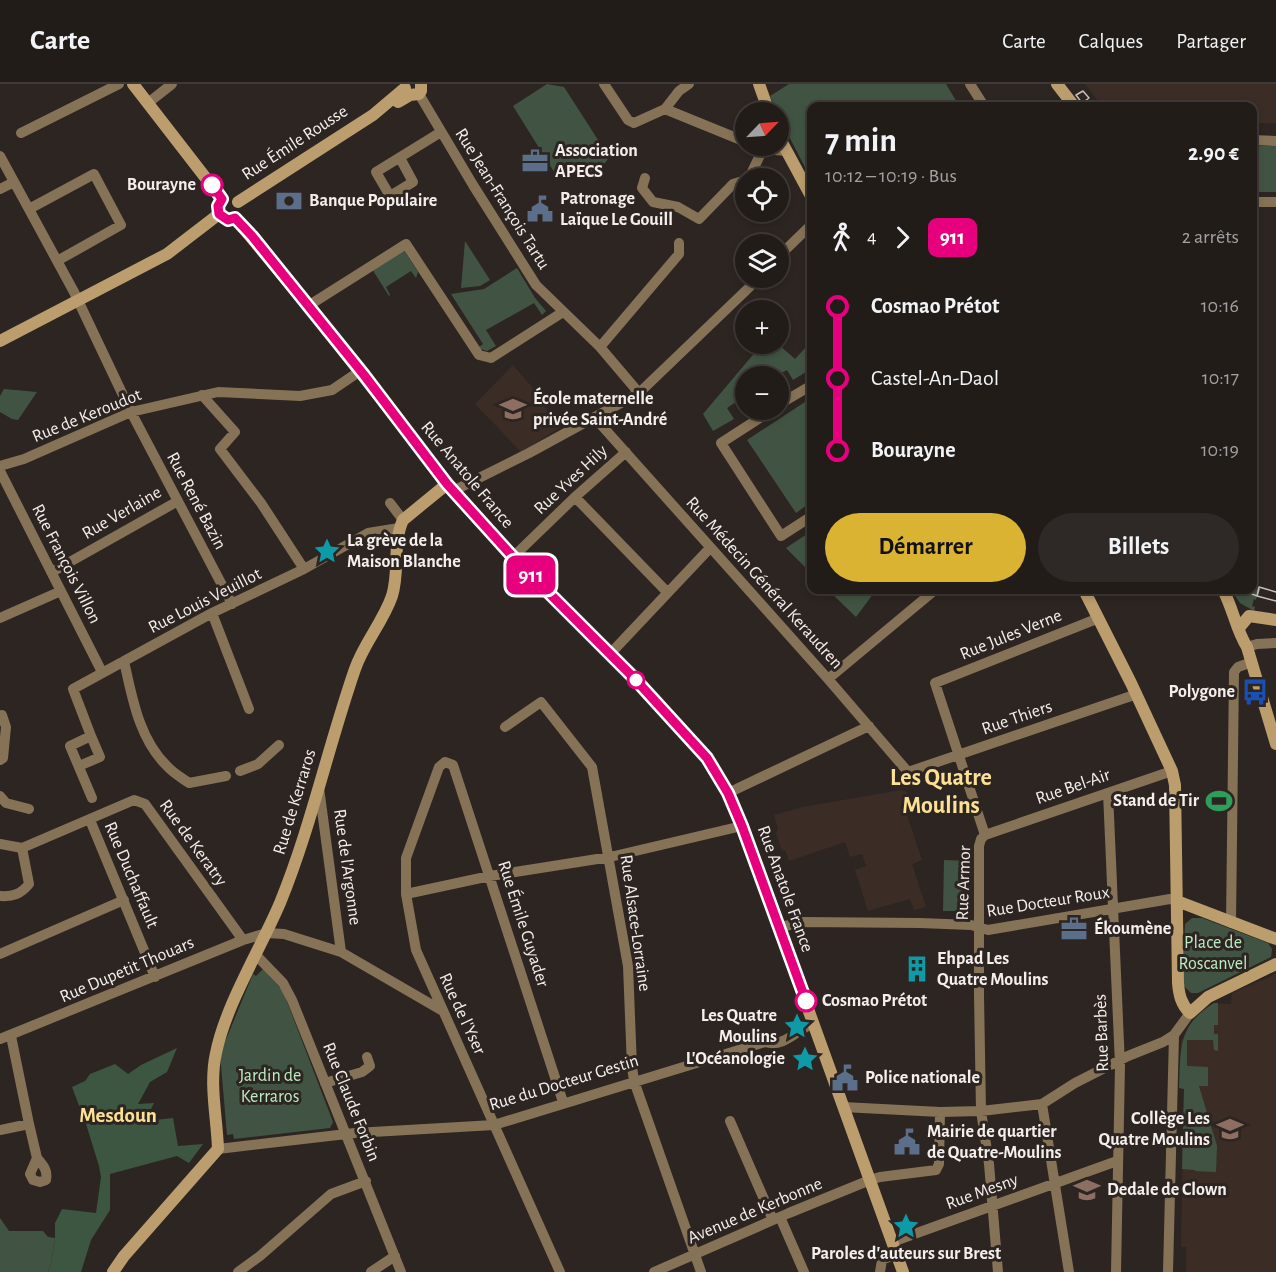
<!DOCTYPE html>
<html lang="fr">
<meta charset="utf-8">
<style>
:root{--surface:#221c19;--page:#2e2926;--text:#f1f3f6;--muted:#a2a1a2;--line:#3f3a38;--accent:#dab333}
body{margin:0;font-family:"Alegreya Sans",sans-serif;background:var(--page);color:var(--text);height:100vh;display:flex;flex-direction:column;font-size:22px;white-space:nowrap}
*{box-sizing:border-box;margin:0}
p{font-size:20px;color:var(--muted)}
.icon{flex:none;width:33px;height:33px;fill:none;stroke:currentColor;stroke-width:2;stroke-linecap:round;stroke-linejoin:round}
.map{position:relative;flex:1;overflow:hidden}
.drawer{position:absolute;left:807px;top:18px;width:450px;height:492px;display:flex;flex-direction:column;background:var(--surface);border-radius:12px;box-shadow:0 3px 9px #0003,0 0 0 2px var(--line)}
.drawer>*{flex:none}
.badge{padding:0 12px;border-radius:9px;font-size:21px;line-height:39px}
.needle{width:39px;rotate:65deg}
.fabs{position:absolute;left:735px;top:18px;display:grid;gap:12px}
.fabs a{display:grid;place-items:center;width:54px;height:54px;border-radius:50%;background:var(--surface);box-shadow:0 3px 9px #0003,0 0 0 2px var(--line);font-size:30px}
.map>.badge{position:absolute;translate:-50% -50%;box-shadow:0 0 0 3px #fff}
.legs{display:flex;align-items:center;gap:9px;height:66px;padding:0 18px;font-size:20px}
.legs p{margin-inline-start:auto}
.summary{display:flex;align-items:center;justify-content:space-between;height:102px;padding:0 18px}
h1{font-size:33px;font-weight:600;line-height:45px}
.primary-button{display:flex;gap:12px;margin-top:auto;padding:12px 18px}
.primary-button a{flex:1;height:69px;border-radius:36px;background:var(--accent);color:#111;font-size:24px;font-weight:600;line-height:69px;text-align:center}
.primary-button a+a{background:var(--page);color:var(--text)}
ul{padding:0 18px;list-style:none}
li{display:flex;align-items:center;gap:21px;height:72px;font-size:22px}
li i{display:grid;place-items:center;width:9px;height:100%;margin:0 8px;background:currentColor}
li i::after{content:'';width:15px;height:15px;margin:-8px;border:4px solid;border-radius:50%;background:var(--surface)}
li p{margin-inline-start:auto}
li:first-child i{background:linear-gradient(#0000 50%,currentColor 0)}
li:last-child i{background:linear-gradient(currentColor 50%,#0000 0)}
header{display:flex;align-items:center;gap:36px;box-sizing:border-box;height:84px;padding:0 30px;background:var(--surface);border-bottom:2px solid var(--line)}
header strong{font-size:28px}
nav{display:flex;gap:33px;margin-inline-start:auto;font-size:21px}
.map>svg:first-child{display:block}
.built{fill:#3b2d26}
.green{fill:#415443}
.forest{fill:#3d5641}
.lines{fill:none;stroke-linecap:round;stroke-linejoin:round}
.street{stroke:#867256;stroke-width:10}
.secondary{stroke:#bc9d6e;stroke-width:12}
.tram{stroke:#c7c0be;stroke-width:1.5}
.line-1-casing{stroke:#fff;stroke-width:14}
.line-1{stroke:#e6007e;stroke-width:9}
.stop-1-dot{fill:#fff;stroke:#e6007e;stroke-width:3}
.labels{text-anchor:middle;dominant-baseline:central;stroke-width:6;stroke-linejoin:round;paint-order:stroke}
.street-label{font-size:18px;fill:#f4eeec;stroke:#2d2521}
.poi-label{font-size:18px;font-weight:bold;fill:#f4eeec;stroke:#2d2521;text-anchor:start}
.stop-label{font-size:18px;font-weight:bold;fill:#f4eeec;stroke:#2d2521;text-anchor:end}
.park-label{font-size:18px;fill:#bbecc2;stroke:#2d2521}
.quarter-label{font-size:21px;font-weight:bold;fill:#fce194;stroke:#2d2521}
.district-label{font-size:24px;font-weight:bold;fill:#fce194;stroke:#2d2521}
</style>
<header>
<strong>Carte</strong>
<nav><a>Carte</a><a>Calques</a><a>Partager</a></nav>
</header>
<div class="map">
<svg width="1276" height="1188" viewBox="0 0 1276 1188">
<rect width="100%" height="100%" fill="#2d2521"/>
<path class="built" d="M 1085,0 L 1276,0 L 1276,39 L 1253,39 L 1252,22 L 1102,22 Z
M 513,281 L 540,312 L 538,315 L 561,343 L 521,368 L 475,320 Z
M 901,706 L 907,708 L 910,718 L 904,722 L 922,776 L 912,780 L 926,823 L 914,826 L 910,815 L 868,827 L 855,786 L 866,782 L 862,770 L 850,773 L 845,758 L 789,777 L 785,766 L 782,767 L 776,749 L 778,745 L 774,731 L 803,723 Z
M 1276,890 L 1276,1188 L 1186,1188 L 1186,1163 L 1181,1163 L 1184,1005 L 1179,1004 L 1181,958 L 1190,941 L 1207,923 L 1214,919 L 1231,920 L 1232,909 Z"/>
<path class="green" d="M 547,0 L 564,3 L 609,73 C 600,91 574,92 556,91 L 513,22 Z
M 789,0 L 946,0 L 958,20 L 954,22 L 812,22 L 811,95 L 780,35 L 770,12 Z
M 1253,62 L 1276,62 L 1276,108 L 1253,108 Z
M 465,157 L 490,196 L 480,202 L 461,204 Z
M 403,165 L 418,188 L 416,194 L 411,187 L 386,203 L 390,211 L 389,212 L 372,185 Z
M 517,184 L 535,214 L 546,227 L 542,231 L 534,219 L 486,246 L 496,262 L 487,267 L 478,264 L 483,260 L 451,210 L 484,205 Z
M 762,260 L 778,260 L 795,275 L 808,261 L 811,264 L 811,285 L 793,296 L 787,286 L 776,292 L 746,292 L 745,312 L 727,324 L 734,335 L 713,347 L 703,330 Z
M 4,305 L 37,308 L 18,336 L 12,335 L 0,328 L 0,312 Z
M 811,314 L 811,418 L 796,429 L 747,356 Z
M 807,450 L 811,457 L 811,489 L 786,464 Z
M 1253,499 L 1259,503 L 1256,516 L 1254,515 L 1252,522 L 1255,523 L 1254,527 L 1240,519 L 1231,506 L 1252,506 Z
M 828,506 L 876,506 L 856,533 Z
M 944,776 L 968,777 L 966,827 L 943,827 Z
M 1192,834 L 1202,834 L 1268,859 L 1272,865 L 1271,873 L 1198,909 L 1191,909 L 1183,901 L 1185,840 Z
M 263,885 L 282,906 L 286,915 L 333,1038 L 330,1044 L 234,1055 L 233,1050 L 227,1051 L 220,970 L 253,890 L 256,892 Z
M 1214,919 L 1218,919 L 1218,941 L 1214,941 L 1214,950 L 1218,950 L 1218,967 L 1214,966 L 1213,956 L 1187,956 L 1187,982 L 1208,983 L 1208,1002 L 1199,1002 L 1217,1062 L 1216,1088 L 1195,1087 L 1195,1086 L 1182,1085 L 1184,1005 L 1179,1004 C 1181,965 1177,942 1214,919 Z
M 0,1134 L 9,1147 L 43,1147 L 48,1153 L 55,1154 L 51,1180 L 48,1188 L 0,1188 Z"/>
<path class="forest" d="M 177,964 L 167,988 L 150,998 L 138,1020 L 154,1019 L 145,1037 L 173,1034 L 178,1062 L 203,1060 L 189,1079 L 177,1072 L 110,1090 L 110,1126 L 91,1156 L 81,1188 L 48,1188 L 51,1180 L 55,1154 L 55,1139 L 62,1125 L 96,1129 L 101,1093 L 99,1082 L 86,1040 L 72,1003 L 85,997 L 90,990 L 115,980 L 128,990 L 141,981 Z"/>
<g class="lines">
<path class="street" d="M 604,0 L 628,36 L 634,39 L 665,25
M 970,0 L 984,22
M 419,10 L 473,101 L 536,201 L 600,263 L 639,309
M 148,19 L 172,0
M 665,25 L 746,58
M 665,25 L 679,7 L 689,0
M 21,49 L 119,0
M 1252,56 L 1276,57
M 754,62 L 763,65 L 786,67
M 0,72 L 74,208 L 131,328 L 232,520
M 400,74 L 413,98 L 390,112 L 376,88 L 441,48
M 645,94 L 642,104 L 653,118 L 678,123 L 699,135 L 733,100 L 746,96
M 749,94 L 763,65
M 0,105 L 14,98
M 1252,118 L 1276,118
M 29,125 L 94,90 L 121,141 L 57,177
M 778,173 L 812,140
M 308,222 L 406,160 L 479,271 L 491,274 L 563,228
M 600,263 L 679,170 L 679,159
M 202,311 L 235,348 L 220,365 L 261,419 L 304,485
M 778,321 L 812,301
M 772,326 L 721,359 L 781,452 L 812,432
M 595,334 L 828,595 L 908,688 L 1137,610
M 0,382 L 24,375 L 131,328 L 218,308 L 300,312 L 332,306 L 360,287
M 0,387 L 102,588
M 453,407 L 529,369 L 639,309 L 759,194
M 575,413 L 667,508
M 390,419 L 403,436
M 513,473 L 575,413 L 626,368
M 52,488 L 178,417
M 212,529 L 249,625
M 0,534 L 61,507
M 1247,563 L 1257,560 L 1276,559
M 610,570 L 710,464
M 124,577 C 132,613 139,655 167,682 C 173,689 182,694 189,699 L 226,692
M 828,595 L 935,506
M 505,643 L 541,618 L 592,683 L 628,882 L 632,983 L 634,997 L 701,1188
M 0,676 L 3,674 L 6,643 L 2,631
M 79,682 L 100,673 L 91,652
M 240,687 L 258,680 L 279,661
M 319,704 L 341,868
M 728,709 L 869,642
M 1108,709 L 1120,981 L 1116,1188
M 0,712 L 6,719 L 29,725
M 92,714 L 70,662 L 91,652 L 73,605 L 212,529 L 304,485 L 368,449 L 399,444
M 90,736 L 155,893
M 985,751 L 1172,687
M 0,760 L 22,764 L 134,716 L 145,720 L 243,856
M 406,810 L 490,792 L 610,773 L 742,742
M 0,812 C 13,813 21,810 29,800 L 22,764
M 1231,839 L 1234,588 L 1238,583 L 1252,578
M 780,843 L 804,838 L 920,839 L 971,841 L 988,846 L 1170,815 L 1177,817
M 0,870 L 124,816
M 255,870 L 283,899 L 292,916 L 401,1188
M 0,955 L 243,856 L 267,849 L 284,850 L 341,868 L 441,926
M 325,999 L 362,988 L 370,982 L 367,973
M 1042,1020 L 1069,1188
M 843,1023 L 940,1028 L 981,1027 L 1042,1020 L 1075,999 L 1128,972 L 1163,958 L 1174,951 L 1190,929
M 730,1037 L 773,1136
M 29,1040 L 37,1074 L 30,1090 L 33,1096 L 40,1098 L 46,1096 C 48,1086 43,1081 37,1074
M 0,1046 L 29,1040 L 11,952
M 218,1065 L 355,1049 L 494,1041 L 765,958 C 785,964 797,945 814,939
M 780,1133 L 804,1188
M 892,1158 L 1117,1077
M 238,1188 L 260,1172 L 331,1110 L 366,1097
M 371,1188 L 395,1172
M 560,1188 L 416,866 L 406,810 L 406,774 L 439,683 L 445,678 L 453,681 L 563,1018
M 654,1188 L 789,1129 L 870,1096 L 880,1093 L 936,1086 L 939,1080 L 940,1028
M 880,1188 L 882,1176 L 896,1170
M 998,1188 L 989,1080 L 981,1027 L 979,911 L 979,762 L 981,755 L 985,751 L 935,599 L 1099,534
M 1168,1188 L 1174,951"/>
<path class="secondary" d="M 133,0 L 222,115
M 759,0 L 769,28
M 1057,0 L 1074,22
M 398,18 L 410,11 L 419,10 L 421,7 L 421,0
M 778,51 L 812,114
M 238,118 L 373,31 L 405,4
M 235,134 L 308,222 L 463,419 L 513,473 L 634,594 L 707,674 L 728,709 L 742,742 L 903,1188
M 0,257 L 167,170 L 219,130
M 1084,506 L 1131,599 L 1172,687 L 1175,701 L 1178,899 C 1179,911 1181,920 1190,929 L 1208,913 L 1276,880
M 1223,506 C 1233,524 1236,546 1247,563 L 1276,660
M 1239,544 L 1249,532 L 1276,536
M 1177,817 L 1276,855
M 113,1188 L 124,1172 L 218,1065 C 217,1034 209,1000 216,969 C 226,920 260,866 280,819 C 311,743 328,663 355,585 C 364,559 383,538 392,512 C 400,487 392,460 403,436 L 447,400"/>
<path class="tram" d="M 1083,7 L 1089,14 L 1082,19 L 1076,11 Z
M 1242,506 L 1257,512 L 1259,505
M 1276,508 L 1259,503 L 1257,512 L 1276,517"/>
</g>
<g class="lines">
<g class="line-1-casing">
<path id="line-1" d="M 212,101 L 222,115 L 218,122 L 219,130 L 228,136 L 235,134 L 252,152 L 364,291 L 447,400 L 513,473 L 634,594 L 707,674 L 728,709 L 742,742 L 806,917"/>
</g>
<use href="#line-1" class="line-1"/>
</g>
<defs>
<g id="office-bare" transform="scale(2.07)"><path d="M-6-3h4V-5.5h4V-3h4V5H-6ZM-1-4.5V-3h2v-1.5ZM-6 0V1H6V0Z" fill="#5c6f8a" stroke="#2d2521" stroke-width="2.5" paint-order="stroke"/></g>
<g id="bank-bare" transform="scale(2.07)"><path d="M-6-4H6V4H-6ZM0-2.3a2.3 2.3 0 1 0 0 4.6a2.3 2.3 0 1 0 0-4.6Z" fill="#5c6f8a" stroke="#2d2521" stroke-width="2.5" paint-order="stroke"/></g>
<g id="civic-bare" transform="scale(2.07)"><path d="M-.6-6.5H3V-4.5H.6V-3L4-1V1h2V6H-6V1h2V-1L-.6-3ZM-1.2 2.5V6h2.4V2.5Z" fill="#5c6f8a" stroke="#2d2521" stroke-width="2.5" paint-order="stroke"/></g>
<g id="school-bare" transform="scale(2.07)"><path d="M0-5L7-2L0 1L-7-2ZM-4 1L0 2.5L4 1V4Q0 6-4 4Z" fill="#8d6e63" stroke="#2d2521" stroke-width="2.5" paint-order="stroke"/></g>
<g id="sight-bare" transform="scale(2.07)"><path d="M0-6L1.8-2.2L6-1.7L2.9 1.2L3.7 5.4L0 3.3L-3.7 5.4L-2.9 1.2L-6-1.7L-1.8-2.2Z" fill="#0f9aa8" stroke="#2d2521" stroke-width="2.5" paint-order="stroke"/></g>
<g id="bus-bare" transform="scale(2.07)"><path d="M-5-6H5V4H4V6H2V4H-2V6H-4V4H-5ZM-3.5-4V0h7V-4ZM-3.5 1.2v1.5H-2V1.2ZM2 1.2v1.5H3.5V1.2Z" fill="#1a4fb4" stroke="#2d2521" stroke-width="2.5" paint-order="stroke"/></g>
<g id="stadium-bare" transform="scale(2.07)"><path d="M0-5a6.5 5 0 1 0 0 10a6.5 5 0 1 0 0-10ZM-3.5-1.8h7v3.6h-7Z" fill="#2e9e5b" stroke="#2d2521" stroke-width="2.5" paint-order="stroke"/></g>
<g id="building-bare" transform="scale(2.07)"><path d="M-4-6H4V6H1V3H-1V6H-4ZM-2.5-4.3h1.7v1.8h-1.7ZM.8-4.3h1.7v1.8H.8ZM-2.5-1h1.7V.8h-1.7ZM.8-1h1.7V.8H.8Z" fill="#0f9aa8" stroke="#2d2521" stroke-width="2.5" paint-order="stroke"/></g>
</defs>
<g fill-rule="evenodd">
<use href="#office-bare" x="535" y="77"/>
<use href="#bank-bare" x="289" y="117"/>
<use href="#civic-bare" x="540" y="125"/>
<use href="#school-bare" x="513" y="325"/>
<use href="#sight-bare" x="327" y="467"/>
<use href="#bus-bare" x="1255" y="608"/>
<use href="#stadium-bare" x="1219" y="717"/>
<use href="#office-bare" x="1074" y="845"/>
<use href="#building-bare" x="917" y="885"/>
<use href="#sight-bare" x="797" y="942"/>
<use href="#sight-bare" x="805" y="975"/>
<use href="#civic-bare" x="845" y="994"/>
<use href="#school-bare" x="1230" y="1045"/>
<use href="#civic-bare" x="907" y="1058"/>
<use href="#school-bare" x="1087" y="1106"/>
<use href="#sight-bare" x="906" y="1142"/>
</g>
<g class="stop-1-dot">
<circle cx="212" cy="101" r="10"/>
<circle cx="636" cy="596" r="8"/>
<circle cx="806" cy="917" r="10"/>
</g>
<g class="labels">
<g class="street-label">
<text transform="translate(295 59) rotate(-33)">Rue Émile Rousse</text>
<text transform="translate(502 115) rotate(58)">Rue Jean-François Tartu</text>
<text transform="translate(87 332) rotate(-22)">Rue de Keroudot</text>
<text transform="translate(467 391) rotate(50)">Rue Anatole France</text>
<text transform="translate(571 396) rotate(-43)">Rue Yves Hily</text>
<text transform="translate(196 417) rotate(62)">Rue René Bazin</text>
<text transform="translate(122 429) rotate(-30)">Rue Verlaine</text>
<text transform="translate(66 480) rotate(63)">Rue François Villon</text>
<text transform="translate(764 499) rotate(48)">Rue Médecin Général Keraudren</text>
<text transform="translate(205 517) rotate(-27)">Rue Louis Veuillot</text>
<text transform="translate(1011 551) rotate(-22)">Rue Jules Verne</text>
<text transform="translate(1017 634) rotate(-19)">Rue Thiers</text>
<text transform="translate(1073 703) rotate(-19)">Rue Bel-Air</text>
<text transform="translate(295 718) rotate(-73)">Rue de Kerraros</text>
<text transform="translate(193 759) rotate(54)">Rue de Keratry</text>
<text transform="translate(347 783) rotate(82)">Rue de l'Argonne</text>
<text transform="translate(131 791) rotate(67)">Rue Duchaffault</text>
<text transform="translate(964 799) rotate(-88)">Rue Armor</text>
<text transform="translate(785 805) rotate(70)">Rue Anatole France</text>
<text transform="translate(1048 818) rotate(-9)">Rue Docteur Roux</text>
<text transform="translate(635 839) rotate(82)">Rue Alsace-Lorraine</text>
<text transform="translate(523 840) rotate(72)">Rue Émile Guyader</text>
<text transform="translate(127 886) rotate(-23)">Rue Dupetit Thouars</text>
<text transform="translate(462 930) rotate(65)">Rue de l'Yser</text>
<text transform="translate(1102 949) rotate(-92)">Rue Barbès</text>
<text transform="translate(564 999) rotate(-17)">Rue du Docteur Gestin</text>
<text transform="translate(351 1018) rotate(68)">Rue Claude Forbin</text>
<text transform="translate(982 1108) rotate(-20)">Rue Mesny</text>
<text transform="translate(755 1127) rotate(-23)">Avenue de Kerbonne</text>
</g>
<g class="poi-label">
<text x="555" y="67">Association<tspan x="555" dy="21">APECS</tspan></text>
<text x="560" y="115">Patronage<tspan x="560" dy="21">Laïque Le Gouill</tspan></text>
<text x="309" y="117">Banque Populaire</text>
<text x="533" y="315">École maternelle<tspan x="533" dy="21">privée Saint-André</tspan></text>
<text x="347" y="457">La grève de la<tspan x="347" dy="21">Maison Blanche</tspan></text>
<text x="1235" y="608" text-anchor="end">Polygone</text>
<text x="1199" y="717" text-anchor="end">Stand de Tir</text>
<text x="1094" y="845">Ékoumène</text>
<text x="937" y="875">Ehpad Les<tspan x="937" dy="21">Quatre Moulins</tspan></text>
<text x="777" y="932" text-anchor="end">Les Quatre<tspan x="777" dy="21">Moulins</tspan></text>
<text x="785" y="975" text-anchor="end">L'Océanologie</text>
<text x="865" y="994">Police nationale</text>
<text x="1210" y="1035" text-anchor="end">Collège Les<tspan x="1210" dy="21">Quatre Moulins</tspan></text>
<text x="927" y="1048">Mairie de quartier<tspan x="927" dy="21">de Quatre-Moulins</tspan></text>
<text x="1107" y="1106">Dedale de Clown</text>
<text x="906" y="1170" text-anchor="middle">Paroles d'auteurs sur Brest</text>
</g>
<g class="stop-label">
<text x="196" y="101">Bourayne</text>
<text x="822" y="917" text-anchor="start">Cosmao Prétot</text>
</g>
<g class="park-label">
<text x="1213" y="859">Place de<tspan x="1213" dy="21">Roscanvel</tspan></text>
<text x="270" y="992">Jardin de<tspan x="270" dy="21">Kerraros</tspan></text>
</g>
<g class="quarter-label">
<text x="118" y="1031">Mesdoun</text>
</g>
<g class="district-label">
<text x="941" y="694">Les Quatre<tspan x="941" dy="28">Moulins</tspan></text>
</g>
</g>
</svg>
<div class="fabs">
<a><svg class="needle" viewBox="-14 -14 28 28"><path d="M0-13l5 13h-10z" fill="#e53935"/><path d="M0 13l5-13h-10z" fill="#a2a1a2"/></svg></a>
<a><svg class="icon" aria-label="locate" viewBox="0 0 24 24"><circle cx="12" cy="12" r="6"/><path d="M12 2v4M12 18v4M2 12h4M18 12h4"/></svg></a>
<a><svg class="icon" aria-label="layers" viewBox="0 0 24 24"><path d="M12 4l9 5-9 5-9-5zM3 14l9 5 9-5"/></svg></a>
<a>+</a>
<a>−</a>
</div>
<b class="badge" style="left:531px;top:491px;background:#e6007e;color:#fff">911</b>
<section class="drawer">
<div class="summary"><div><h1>7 min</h1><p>10:12 – 10:19 · Bus</p></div><b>2.90 €</b></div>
<div class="legs"><svg class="icon" aria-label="walk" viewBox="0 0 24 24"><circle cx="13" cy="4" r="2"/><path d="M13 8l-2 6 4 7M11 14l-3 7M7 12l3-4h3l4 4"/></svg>4<svg class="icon" aria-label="forward" viewBox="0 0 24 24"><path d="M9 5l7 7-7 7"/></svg><b class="badge" style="background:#e6007e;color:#fff">911</b><p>2 arrêts</p></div>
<ul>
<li><i style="color:#e6007e"></i><b>Cosmao Prétot</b><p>10:16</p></li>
<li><i style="color:#e6007e"></i><span>Castel-An-Daol</span><p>10:17</p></li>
<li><i style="color:#e6007e"></i><b>Bourayne</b><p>10:19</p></li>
</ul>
<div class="primary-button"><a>Démarrer</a><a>Billets</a></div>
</section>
</div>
